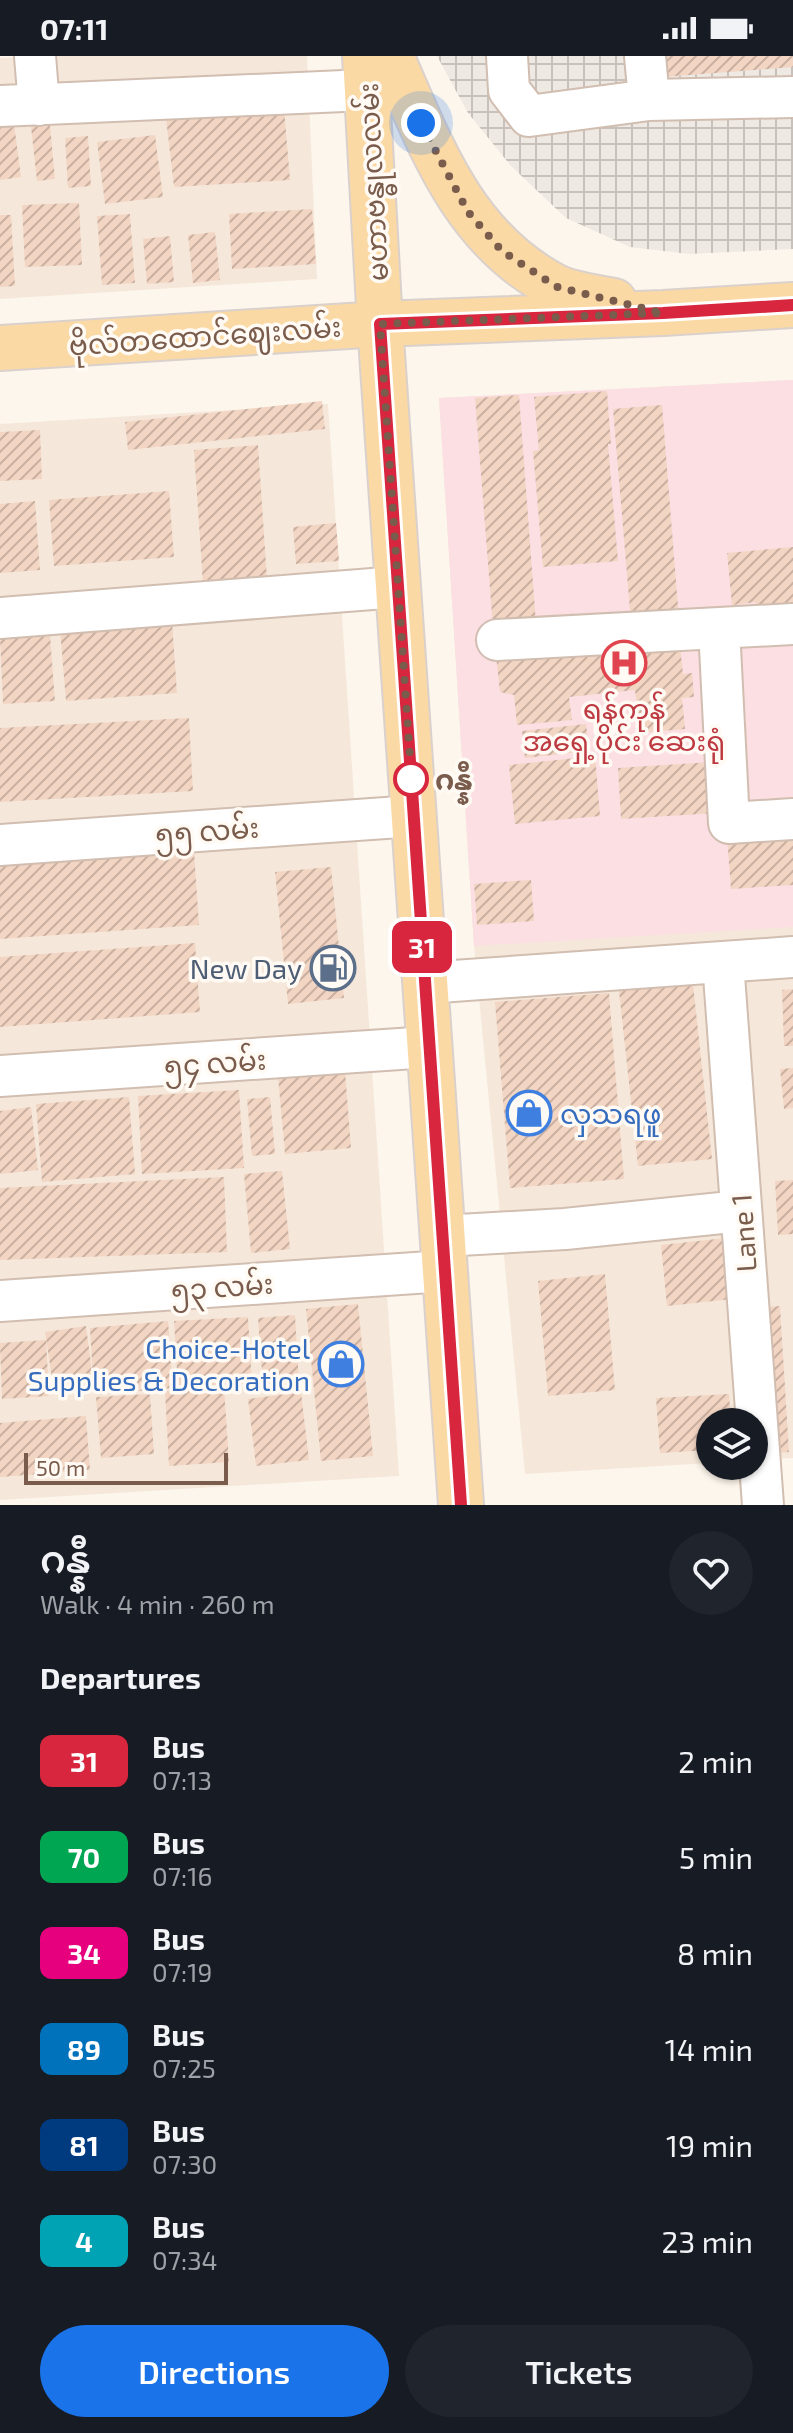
<!DOCTYPE html>
<meta charset="utf-8">
<style>
:root{--surface:#171b24;--page:#20242c;--text:#f1f3f6;--muted:#9ea1a6;--accent:#1a73e8}
body{margin:0;font-family:"Exo 2","Noto Sans Myanmar",sans-serif;background:var(--page);color:var(--text);height:100vh;display:flex;flex-direction:column;font-size:30px;white-space:nowrap}
*{box-sizing:border-box;margin:0}
p{font-size:26px;color:var(--muted)}
.icon{flex:none;width:44px;height:44px;fill:none;stroke:currentColor;stroke-width:2;stroke-linecap:round;stroke-linejoin:round}
.map{position:relative;height:1449px;overflow:hidden}
.panel{display:flex;flex-direction:column;background:var(--surface);flex:1}
.panel>*{flex:none}
.badge{padding:0 16px;border-radius:12px;font-size:28px;line-height:52px}
.controls{position:absolute;left:696px;top:1352px;display:grid;gap:16px}
.controls a{display:grid;place-items:center;width:72px;height:72px;border-radius:50%;background:var(--surface);box-shadow:0 2px 6px #0004;font-size:40px}
.scale{position:absolute;left:24px;bottom:20px;width:204px;box-sizing:border-box;padding-left:8px;border:4px solid #7a5c4d;border-top:0;font-size:22px;line-height:28px;white-space:nowrap;color:#7a5c4d;-webkit-text-stroke:6px #fffaf3;paint-order:stroke}
.you{position:absolute;width:40px;height:40px;margin:-20px;border:6px solid #fff;border-radius:50%;background:#1a73e8;box-shadow:0 0 0 12px #1a73e833}
.map>.badge{position:absolute;translate:-50% -50%;box-shadow:0 0 0 4px #fff}
h2{padding:0 40px;font-size:30px;line-height:72px}
.round{display:grid;place-items:center;flex:none;width:84px;height:84px;border-radius:42px;background:var(--page)}
.overview{display:flex;align-items:center;justify-content:space-between;height:136px;padding:0 40px}
h1{font-size:38px;font-weight:600;line-height:60px}
.primary-button{display:flex;gap:16px;margin-top:auto;padding:16px 40px}
.primary-button a{flex:1;height:92px;border-radius:48px;background:var(--accent);color:#fff;font-size:32px;font-weight:600;line-height:92px;text-align:center}
.primary-button a+a{background:var(--page);color:var(--text)}
ul{padding:0;list-style:none}
li{display:flex;align-items:center;gap:24px;height:96px;padding:0 40px}
li div{flex:1}
li b{display:block;font-size:30px}
li em{font-style:normal}
li .badge{min-width:88px;font-weight:700;text-align:center}
.status{display:flex;justify-content:space-between;align-items:center;height:56px;padding:0 40px;background:var(--surface);direction:ltr}
.status svg{height:22px;fill:currentColor}
.map>svg:first-child{display:block}
.residential{fill:#f5e8da}
.industrial{fill:url(#industrial-grid)}
.medical{fill:#fbdfe3}
.building{fill:url(#building-hatch)}
.lines{fill:none;stroke-linecap:round;stroke-linejoin:round}
.minor-casing{stroke:#d1beb0;stroke-width:44}
.major-casing{stroke:#dad1cd;stroke-width:48}
.minor{stroke:#fff;stroke-width:40}
.major{stroke:#fbd9a5;stroke-width:44}
.line-casing{stroke:#fff;stroke-width:18}
.line{stroke:#d7263d;stroke-width:12}
.walk{stroke:#7a5c4d;stroke-width:8;stroke-dasharray:0 14.4}
.stop-dot{fill:#fff;stroke:#d7263d;stroke-width:4}
.labels{text-anchor:middle;dominant-baseline:central;stroke-width:7;stroke-linejoin:round;paint-order:stroke}
.street-label{font-size:28px;fill:#7a5c4d;stroke:#fffaf3}
.health-label{font-size:28px;fill:#be3a42;stroke:#fffaf3}
.stop-label{font-size:28px;font-weight:bold;fill:#7a5c4d;stroke:#fffaf3;text-anchor:start}
.service-label{font-size:28px;fill:#4e5e75;stroke:#fffaf3;text-anchor:end}
.shop-label{font-size:28px;fill:#366cbe;stroke:#fffaf3;text-anchor:start}
</style>
<div class="status"><b>07:11</b><svg viewBox="0 0 49 12"><path d="M0 12V9h3v3zM5 12V6h3v6zM10 12V3h3v9zM15 12V0h3v12zM26 1h20v11H26zM47 4h2v5h-2z"/></svg></div>
<div class="map">
<svg width="793" height="1449" viewBox="0 0 793 1449">
<defs>
<pattern id="industrial-grid" width="8" height="8" patternUnits="userSpaceOnUse" patternTransform="scale(2)"><rect width="8" height="8" fill="#efe9e4"/><path d="M0 4h8M4 0v8" fill="none" stroke="#c7c0bb"/></pattern>
<pattern id="building-hatch" width="6" height="6" patternUnits="userSpaceOnUse" patternTransform="scale(2)"><rect width="6" height="6" fill="#f3d5c3"/><path d="M-1 1l2-2M0 6l6-6M5 7l2-2" fill="none" stroke="#cab0a1"/></pattern>
</defs>
<rect width="100%" height="100%" fill="#fdf6ec"/>
<path class="residential" d="M 36,0 L 307,0 L 317,223 L 0,243 L 0,2 Z
M 793,324 L 793,1402 L 754,1404 L 754,1366 L 710,1366 L 710,1407 L 525,1418 L 474,890 L 439,342 Z
M 328,348 L 399,1420 L 0,1444 L 0,368 Z"/>
<path class="industrial" d="M 437,0 L 793,0 L 793,193 L 688,198 L 630,191 L 566,162 L 511,110 L 468,57 Z"/>
<path class="medical" d="M 793,324 L 793,871 L 474,890 L 439,342 Z"/>
<path class="building" d="M 663,0 L 793,0 L 793,11 L 664,21 Z
M 283,40 L 290,124 L 174,131 L 165,54 Z
M 13,60 L 21,121 L 0,124 L 0,61 Z
M 50,69 L 55,123 L 37,125 L 31,71 Z
M 155,79 L 163,141 L 105,148 L 97,86 Z
M 88,80 L 91,130 L 68,132 L 65,82 Z
M 79,147 L 82,209 L 25,211 L 22,149 Z
M 312,153 L 316,208 L 232,213 L 229,158 Z
M 130,158 L 135,227 L 102,229 L 97,160 Z
M 0,159 L 11,159 L 15,230 L 0,231 Z
M 215,176 L 220,224 L 193,227 L 188,179 Z
M 170,180 L 174,226 L 147,228 L 143,183 Z
M 607,335 L 611,388 L 608,388 L 618,505 L 543,511 L 533,395 L 539,394 L 534,341 Z
M 519,339 L 536,568 L 493,571 L 475,342 Z
M 322,345 L 325,373 L 128,394 L 125,366 Z
M 662,349 L 679,563 L 631,566 L 613,353 Z
M 40,374 L 42,423 L 0,425 L 0,376 Z
M 258,389 L 267,523 L 203,528 L 194,394 Z
M 169,435 L 174,501 L 54,510 L 49,444 Z
M 35,445 L 40,514 L 0,517 L 0,448 Z
M 336,467 L 339,505 L 296,508 L 293,471 Z
M 793,491 L 793,562 L 758,565 L 756,546 L 732,549 L 727,497 Z
M 172,565 L 177,637 L 66,645 L 60,574 Z
M 50,579 L 55,645 L 3,648 L 0,582 Z
M 679,580 L 683,618 L 692,617 L 694,641 L 682,642 L 685,673 L 640,677 L 635,634 L 569,641 L 572,664 L 517,669 L 514,639 L 500,636 L 496,600 Z
M 189,662 L 193,735 L 0,746 L 0,672 Z
M 586,668 L 589,695 L 525,702 L 522,675 Z
M 595,700 L 600,760 L 515,768 L 509,709 Z
M 712,706 L 715,757 L 621,763 L 618,712 Z
M 793,777 L 793,829 L 731,833 L 727,781 Z
M 194,795 L 199,869 L 0,883 L 0,809 Z
M 331,811 L 344,942 L 288,948 L 275,816 Z
M 531,824 L 534,865 L 477,869 L 474,828 Z
M 195,887 L 200,956 L 0,971 L 0,901 Z
M 692,919 L 712,1103 L 638,1110 L 618,926 Z
M 793,933 L 793,990 L 784,990 L 782,934 Z
M 609,937 L 624,1123 L 510,1132 L 495,946 Z
M 793,1012 L 793,1052 L 784,1053 L 780,1013 Z
M 345,1015 L 351,1092 L 285,1098 L 278,1021 Z
M 239,1034 L 244,1112 L 142,1118 L 138,1040 Z
M 129,1041 L 135,1118 L 42,1126 L 36,1048 Z
M 270,1041 L 275,1098 L 252,1100 L 247,1043 Z
M 31,1051 L 38,1114 L 0,1118 L 0,1055 Z
M 282,1115 L 290,1193 L 251,1197 L 244,1118 Z
M 224,1121 L 227,1196 L 0,1204 L 0,1132 Z
M 793,1124 L 793,1178 L 778,1179 L 775,1125 Z
M 726,1182 L 732,1243 L 667,1250 L 661,1189 Z
M 605,1218 L 615,1334 L 548,1340 L 538,1225 Z
M 358,1248 L 373,1400 L 321,1405 L 306,1253 Z
M 780,1250 L 789,1396 L 763,1398 L 754,1252 Z
M 295,1259 L 299,1326 L 263,1329 L 258,1262 Z
M 248,1261 L 252,1327 L 178,1332 L 174,1265 Z
M 168,1265 L 173,1332 L 95,1339 L 95,1329 L 54,1335 L 45,1276 L 86,1270 L 93,1323 L 90,1272 Z
M 46,1284 L 49,1340 L 2,1343 L 0,1287 Z
M 224,1331 L 229,1406 L 169,1410 L 165,1335 Z
M 301,1336 L 309,1404 L 256,1410 L 248,1343 Z
M 150,1338 L 154,1398 L 101,1402 L 96,1341 Z
M 729,1338 L 731,1366 L 710,1366 L 710,1394 L 660,1397 L 656,1342 Z
M 86,1360 L 90,1414 L 0,1421 L 0,1367 Z"/>
<g class="lines">
<g class="minor-casing">
<path id="minor" d="M 35,0 L 39,49
M 507,0 L 509,34 L 529,60 L 649,44 L 793,41
M 645,0 L 649,44
M 0,50 L 366,34
M 0,562 L 398,531
M 719,572 L 729,767 L 793,763
M 497,584 L 793,568
M 0,789 L 414,760
M 723,906 L 763,1449
M 425,927 L 793,901
M 0,1020 L 429,991
M 442,1180 L 565,1173 L 741,1155
M 0,1245 L 445,1215"/>
</g>
<g class="major-casing">
<path id="major" d="M 365,0 L 380,268 L 461,1449
M 391,0 C 431,90 462,181 554,230 C 571,239 595,241 614,245
M 0,292 L 380,268 L 663,257 L 793,249"/>
</g>
<use href="#minor" class="minor"/>
<use href="#major" class="major"/>
</g>
<g class="lines">
<g class="line-casing">
<path id="line" d="M 461,1449 L 380,268 L 663,257 L 793,249"/>
</g>
<use href="#line" class="line"/>
<path class="walk" d="M 411,723 L 412,731 L 380,268 L 663,257 L 557,231 L 502,195 L 468,156 L 421,67"/>
</g>
<defs>
<g id="hospital-ring" transform="scale(2.3)"><circle r="9.5" fill="#fffaf3" stroke="#e0444e" stroke-width="1.5"/><path d="M-5-5h3v3.5h4V-5h3V5h-3V1.5h-4V5h-3Z" fill="#e0444e"/></g>
<g id="fuel-ring" transform="scale(2.3)"><circle r="9.5" fill="#fffaf3" stroke="#5c6f8a" stroke-width="1.5"/><path d="M-5.5-6h7V0h2V4h1.3V-2.5L3-4.5l.8-.8L6-3V5H2.5V1h-1V6h-7ZM-4.2-4.7v3.2H.2V-4.7Z" fill="#5c6f8a"/></g>
<g id="shop-ring" transform="scale(2.3)"><circle r="9.5" fill="#fffaf3" stroke="#3f7fe0" stroke-width="1.5"/><path d="M-5-2.5h2.3a2.7 3.5 0 0 1 5.4 0H5L5.5 6h-11ZM-1.5-2.5h3a1.5 2.3 0 0 0-3 0Z" fill="#3f7fe0"/></g>
</defs>
<g fill-rule="evenodd">
<use href="#hospital-ring" x="624" y="607"/>
<use href="#fuel-ring" x="333" y="912"/>
<use href="#shop-ring" x="529" y="1057"/>
<use href="#shop-ring" x="341" y="1308"/>
</g>
<circle class="stop-dot" cx="411" cy="723" r="16"/>
<g class="labels">
<g class="street-label">
<text transform="translate(372 126) rotate(-93)">မဟာဗန္ဓုလလမ်း</text>
<text transform="translate(205 279) rotate(-4)">ဗိုလ်တထောင်ဈေးလမ်း</text>
<text transform="translate(207 774) rotate(-4)">၅၅ လမ်း</text>
<text transform="translate(215 1006) rotate(-4)">၅၄ လမ်း</text>
<text transform="translate(743 1177) rotate(-94)">Lane 1</text>
<text transform="translate(222 1230) rotate(-4)">၅၃ လမ်း</text>
</g>
<g class="health-label">
<text x="624" y="652">ရန်ကုန်<tspan x="624" dy="32">အရှေ့ပိုင်း ဆေးရုံ</tspan></text>
</g>
<g class="stop-label">
<text x="435" y="723">ဂန္နီ</text>
</g>
<g class="service-label">
<text x="302" y="912">New Day</text>
</g>
<g class="shop-label">
<text x="560" y="1057">လှသရဖူ</text>
<text x="310" y="1292" text-anchor="end">Choice-Hotel<tspan x="310" dy="32">Supplies &amp; Decoration</tspan></text>
</g>
</g>
</svg>
<div class="controls">
<a><svg class="icon" aria-label="layers" viewBox="0 0 24 24"><path d="M12 4l9 5-9 5-9-5zM3 14l9 5 9-5"/></svg></a>
</div>
<div class="scale">50 m</div>
<div class="you" style="left:421px;top:67px"></div>
<b class="badge" style="left:422px;top:891px;background:#d7263d;color:#fff">31</b>
</div>
<section class="panel">
<div class="overview"><div><h1>ဂန္နီ</h1><p>Walk · 4 min · 260 m</p></div><a class="round"><svg class="icon" aria-label="heart" viewBox="0 0 24 24"><path d="M12 20l-8-8c-3-5 5-10 8-4 3-6 11-1 8 4z"/></svg></a></div>
<h2>Departures</h2>
<ul>
<li><span class="badge" style="background:#d7263d;color:#fff">31</span><div><b>Bus</b><p>07:13</p></div><em>2 min</em></li>
<li><span class="badge" style="background:#00a651;color:#fff">70</span><div><b>Bus</b><p>07:16</p></div><em>5 min</em></li>
<li><span class="badge" style="background:#e6007e;color:#fff">34</span><div><b>Bus</b><p>07:19</p></div><em>8 min</em></li>
<li><span class="badge" style="background:#0072bc;color:#fff">89</span><div><b>Bus</b><p>07:25</p></div><em>14 min</em></li>
<li><span class="badge" style="background:#003b80;color:#fff">81</span><div><b>Bus</b><p>07:30</p></div><em>19 min</em></li>
<li><span class="badge" style="background:#00a3b4;color:#fff">4</span><div><b>Bus</b><p>07:34</p></div><em>23 min</em></li>
</ul>
<div class="primary-button"><a>Directions</a><a>Tickets</a></div>
</section>
